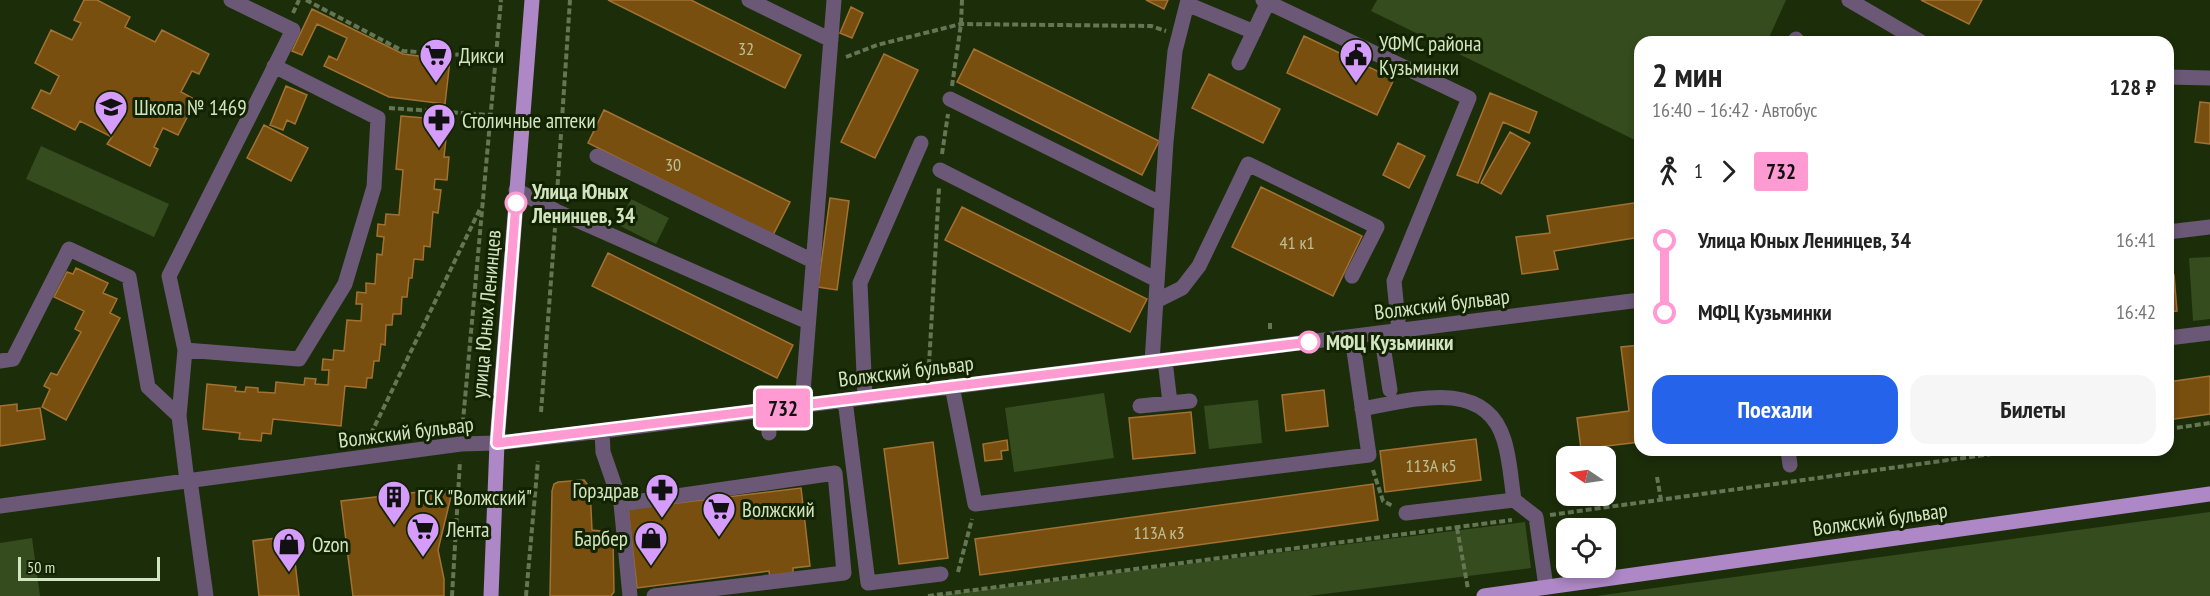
<!DOCTYPE html>
<html lang="ru">
<meta charset="utf-8">
<style>
:root{--surface:#fff;--page:#f6f6f6;--text:#222;--muted:#767676;--accent:#2563eb}
body{margin:0;font-family:"PT Sans Narrow",sans-serif;background:var(--page);color:var(--text);height:100vh;display:flex;flex-direction:column;font-size:22px;white-space:nowrap}
*{box-sizing:border-box;margin:0}
p{font-size:20px;color:var(--muted)}
.icon{flex:none;width:33px;height:33px;fill:none;stroke:currentColor;stroke-width:2;stroke-linecap:round;stroke-linejoin:round}
.map{position:relative;flex:1;overflow:hidden}
.details{position:absolute;left:1634px;top:36px;width:540px;height:420px;display:flex;flex-direction:column;background:var(--surface);border-radius:18px;box-shadow:0 3px 9px #0003}
.details>*{flex:none}
.badge{padding:0 12px;border-radius:4px;font-size:21px;line-height:39px}
.needle{width:39px;rotate:283deg}
.tools{position:absolute;left:1556px;top:446px;display:grid;gap:12px}
.tools a{display:grid;place-items:center;width:60px;height:60px;border-radius:12px;background:var(--surface);box-shadow:0 3px 9px #0003;font-size:30px}
.scale{position:absolute;left:18px;bottom:15px;width:142px;box-sizing:border-box;padding-left:6px;border:3px solid #d2e5c3;border-top:0;font-size:16px;line-height:21px;white-space:nowrap;color:#d2e5c3;-webkit-text-stroke:4px #132302;paint-order:stroke}
.map>.badge{position:absolute;translate:-50% -50%;box-shadow:0 0 0 3px #fff}
.legs{display:flex;align-items:center;gap:9px;height:66px;padding:0 18px;font-size:20px}
.legs p{margin-inline-start:auto}
.overview{display:flex;align-items:center;justify-content:space-between;height:102px;padding:0 18px}
h1{font-size:33px;font-weight:700;line-height:45px}
.cta{display:flex;gap:12px;margin-top:auto;padding:12px 18px}
.cta a{flex:1;height:69px;border-radius:18px;background:var(--accent);color:#fff;font-size:24px;font-weight:700;line-height:69px;text-align:center}
.cta a+a{background:var(--page);color:var(--text)}
ul{padding:0 18px;list-style:none}
li{display:flex;align-items:center;gap:21px;height:72px;font-size:22px}
li i{display:grid;place-items:center;width:9px;height:100%;margin:0 8px;background:currentColor}
li i::after{content:'';width:15px;height:15px;margin:-8px;border:4px solid;border-radius:50%;background:var(--surface)}
li p{margin-inline-start:auto}
li:first-child i{background:linear-gradient(#0000 50%,currentColor 0)}
li:last-child i{background:linear-gradient(currentColor 50%,#0000 0)}
.map>svg:first-child{display:block}
.green{fill:#354c1e}
.building{fill:#794f10;stroke:#a27232;stroke-width:1.5}
.lines{fill:none;stroke-linecap:round;stroke-linejoin:round}
.path{stroke:#647653;stroke-width:4;stroke-dasharray:6 3;stroke-linecap:butt}
.minor{stroke:#6a5876;stroke-width:15}
.major{stroke:#ad87c6;stroke-width:15}
.line-1-casing{stroke:#fff;stroke-width:14}
.line-1{stroke:#ff9ad2;stroke-width:9}
.stop-1-dot{fill:#fff;stroke:#ff9ad2;stroke-width:3}
.labels{text-anchor:middle;dominant-baseline:central;stroke-width:6;stroke-linejoin:round;paint-order:stroke}
.number-label{font-size:18px;fill:#bcc096}
.poi-label{font-size:21px;fill:#d2e5c3;stroke:#132302;text-anchor:start}
.stop-label{font-size:21px;font-weight:bold;fill:#d2e5c3;stroke:#132302;text-anchor:start}
.street-label{font-size:21px;fill:#d2e5c3;stroke:#132302}
</style>
<div class="map">
<svg width="2210" height="596" viewBox="0 0 2210 596">
<rect width="100%" height="100%" fill="#1c2d0a"/>
<path class="green" d="M 1377,0 L 1786,0 L 1767,42 L 1640,42 L 1639,142 L 1371,11 Z
M 41,146 L 169,204 L 154,237 L 26,179 Z
M 631,199 L 669,218 L 656,244 L 618,225 Z
M 2210,257 L 2210,319 L 2193,321 L 2189,258 Z
M 1104,393 L 1114,458 L 1014,472 L 1005,408 Z
M 1258,400 L 1262,443 L 1209,449 L 1204,406 Z
M 2210,512 L 2210,596 L 1596,596 Z
M 1525,522 L 1531,568 L 1308,596 L 931,596 Z
M 32,538 L 40,596 L 0,596 L 0,543 Z"/>
<path class="building" d="M 84,0 L 97,0 L 130,17 L 125,27 L 155,42 L 162,30 L 209,54 L 199,74 L 192,71 L 181,92 L 196,100 L 178,135 L 163,128 L 154,147 L 158,149 L 150,166 L 107,144 L 112,137 L 80,121 L 75,130 L 32,108 L 41,90 L 50,94 L 59,76 L 35,63 L 51,30 L 72,40 L 81,23 L 74,20 Z
M 608,0 L 691,0 L 801,55 L 785,88 Z
M 1146,0 L 1168,0 L 1164,9 Z
M 1921,0 L 1982,0 L 1969,24 Z
M 851,7 L 863,13 L 852,38 L 840,33 Z
M 312,9 L 403,54 L 450,60 L 445,104 L 389,97 L 324,66 L 329,56 L 337,60 L 347,38 L 317,24 L 302,55 L 292,51 Z
M 1304,36 L 1394,79 L 1377,115 L 1287,73 Z
M 974,49 L 1159,141 L 1142,175 L 957,82 Z
M 884,54 L 918,70 L 875,158 L 841,142 Z
M 1209,74 L 1280,109 L 1263,143 L 1192,108 Z
M 286,86 L 307,95 L 295,124 L 287,120 L 283,130 L 270,125 Z
M 1490,93 L 1537,112 L 1529,133 L 1503,122 L 1478,183 L 1457,175 Z
M 2200,102 L 2210,103 L 2210,144 L 2195,142 Z
M 604,110 L 790,202 L 773,235 L 588,143 Z
M 401,116 L 448,120 L 444,157 L 449,157 L 447,180 L 435,179 L 434,189 L 441,190 L 438,213 L 433,212 L 430,247 L 424,246 L 423,260 L 414,259 L 412,278 L 409,278 L 407,297 L 402,297 L 401,314 L 393,314 L 392,325 L 386,325 L 385,345 L 381,344 L 379,361 L 374,361 L 372,378 L 367,378 L 366,388 L 345,386 L 341,426 L 273,419 L 271,434 L 262,433 L 261,441 L 239,439 L 240,433 L 203,429 L 207,384 L 236,387 L 235,391 L 245,392 L 246,387 L 258,388 L 258,392 L 275,393 L 276,382 L 304,385 L 305,378 L 316,379 L 315,384 L 328,385 L 329,370 L 322,370 L 323,359 L 333,360 L 334,350 L 344,351 L 347,320 L 361,321 L 362,304 L 356,304 L 357,292 L 366,293 L 366,283 L 375,284 L 377,254 L 382,255 L 384,237 L 377,236 L 378,224 L 385,225 L 386,214 L 399,215 L 403,170 L 396,169 Z
M 264,125 L 308,148 L 291,181 L 247,158 Z
M 1510,132 L 1530,143 L 1501,194 L 1481,183 Z
M 1398,143 L 1425,156 L 1409,188 L 1383,175 Z
M 1261,187 L 1362,236 L 1333,296 L 1232,247 Z
M 830,198 L 849,201 L 837,290 L 818,287 Z
M 1640,202 L 1640,237 L 1554,251 L 1558,269 L 1522,274 L 1516,237 L 1550,233 L 1547,216 Z
M 962,207 L 1147,299 L 1130,332 L 945,240 Z
M 608,253 L 793,345 L 777,378 L 592,286 Z
M 76,268 L 108,283 L 103,293 L 117,299 L 110,313 L 120,318 L 66,420 L 42,407 L 50,389 L 44,386 L 51,373 L 57,375 L 81,332 L 75,329 L 84,311 L 54,297 L 67,272 L 73,274 Z
M 2168,275 L 2174,275 L 2177,311 L 2168,312 Z
M 1640,345 L 1640,442 L 1581,449 L 1577,418 L 1629,411 L 1621,347 Z
M 2210,376 L 2210,414 L 2168,420 L 2168,382 Z
M 1324,390 L 1328,426 L 1286,431 L 1282,395 Z
M 17,404 L 17,411 L 40,408 L 45,439 L 0,446 L 0,406 Z
M 1191,412 L 1195,453 L 1133,459 L 1129,418 Z
M 1476,439 L 1481,480 L 1385,492 L 1380,451 Z
M 1007,440 L 1008,450 L 1001,451 L 1002,459 L 985,461 L 983,444 Z
M 933,442 L 948,558 L 899,564 L 884,449 Z
M 584,480 L 590,488 L 592,530 L 609,532 L 613,539 L 614,592 L 611,596 L 550,596 L 552,491 L 554,484 L 558,482 Z
M 1373,484 L 1378,520 L 980,575 L 975,539 Z
M 453,488 L 438,550 L 444,579 L 444,596 L 353,596 L 341,501 Z
M 801,488 L 810,566 L 793,568 L 793,576 L 770,579 L 769,571 L 637,588 L 628,509 Z
M 292,536 L 299,596 L 259,596 L 253,541 Z"/>
<g class="lines">
<path class="path" d="M 306,0 L 403,51 L 495,57
M 293,13 L 299,0
M 846,57 L 877,45 L 961,24 L 1151,26 L 1166,31
M 952,86 L 961,24 L 962,0
M 389,108 L 490,115
M 942,154 L 948,114
M 557,194 L 570,0
M 1270,323 L 1270,330
M 931,374 L 929,365 L 939,188
M 541,412 L 555,228
M 454,428 L 463,421 L 501,0
M 2168,429 L 2210,423
M 367,442 L 480,209
M 1946,450 L 1947,461
M 1373,470 L 1383,501 L 1393,506
M 1657,477 L 1661,500
M 1550,515 L 2021,450
M 1457,528 L 1468,589
M 958,572 L 972,519
M 452,596 L 460,461
M 526,596 L 538,461
M 928,596 L 1512,520"/>
<path class="minor" d="M 749,0 L 831,40
M 1263,0 L 1469,98 L 1394,281 L 1399,331
M 1849,0 L 1921,42
M 1187,4 L 1254,32
M 1794,42 L 1796,39
M 1239,63 L 1268,2
M 2168,77 L 2210,78
M 950,99 L 1162,204
M 597,156 L 813,261
M 940,170 L 1157,280
M 516,190 L 556,211 L 808,322
M 2168,232 L 2210,227
M 1156,301 L 1182,288 L 1199,266 L 1248,164 L 1377,227 L 1352,276
M 1381,333 L 1390,390
M 2168,338 L 2210,333
M 185,350 L 169,276 L 293,30 L 231,0
M 1165,360 L 1170,403
M 0,361 L 13,359 L 69,249 L 129,277 L 148,387 L 179,416
M 1152,362 L 1166,142 L 1175,51 L 1188,0
M 952,386 L 975,504 L 1369,455 L 1352,337
M 865,397 L 860,283 L 921,143
M 845,400 L 868,583 L 941,574
M 802,405 L 834,0
M 1140,406 L 1190,401
M 1362,409 C 1411,400 1485,377 1504,440 C 1510,459 1511,480 1514,500 L 1406,513
M 767,410 L 769,433
M 602,431 L 603,452 L 621,504 L 630,596
M 1788,450 L 1790,465
M 190,480 L 206,596
M 187,481 L 179,416 L 185,350 L 299,359 L 345,284 L 374,187 L 378,118 L 274,66
M 1514,500 L 1536,517 L 1546,587
M 621,504 L 835,473 L 844,573 L 654,596
M 0,506 L 461,444 L 497,443 L 602,431 L 1640,300"/>
<path class="major" d="M 491,596 L 497,443 L 532,0
M 1484,596 L 2210,494"/>
</g>
<g class="lines">
<g class="line-1-casing">
<path id="line-1" d="M 516,203 L 497,443 L 1309,342"/>
</g>
<use href="#line-1" class="line-1"/>
</g>
<defs>
<g id="supermarket-pin" transform="scale(1.725)"><path d="M0 17L-7.5 6A9.5 9.5 0 1 1 7.5 6Z" fill="#d59cfb" stroke="#132302"/><path d="M-6-5.5h2.5l.6 2H6L4.5 2H-2.5L-4.4-4H-6ZM-1.5 3.2a1.3 1.3 0 1 0 .1 0ZM3 3.2a1.3 1.3 0 1 0 .1 0Z" fill="#111"/></g>
<g id="civic-pin" transform="scale(1.725)"><path d="M0 17L-7.5 6A9.5 9.5 0 1 1 7.5 6Z" fill="#d59cfb" stroke="#132302"/><path d="M-.6-6.5H3V-4.5H.6V-3L4-1V1h2V6H-6V1h2V-1L-.6-3ZM-1.2 2.5V6h2.4V2.5Z" fill="#111"/></g>
<g id="school-pin" transform="scale(1.725)"><path d="M0 17L-7.5 6A9.5 9.5 0 1 1 7.5 6Z" fill="#d59cfb" stroke="#132302"/><path d="M0-5L7-2L0 1L-7-2ZM-4 1L0 2.5L4 1V4Q0 6-4 4Z" fill="#111"/></g>
<g id="pharmacy-pin" transform="scale(1.725)"><path d="M0 17L-7.5 6A9.5 9.5 0 1 1 7.5 6Z" fill="#d59cfb" stroke="#132302"/><path d="M-2-6h4v4h4v4h-4v4h-4v-4h-4v-4h4Z" fill="#111"/></g>
<g id="building-pin" transform="scale(1.725)"><path d="M0 17L-7.5 6A9.5 9.5 0 1 1 7.5 6Z" fill="#d59cfb" stroke="#132302"/><path d="M-4-6H4V6H1V3H-1V6H-4ZM-2.5-4.3h1.7v1.8h-1.7ZM.8-4.3h1.7v1.8H.8ZM-2.5-1h1.7V.8h-1.7ZM.8-1h1.7V.8H.8Z" fill="#111"/></g>
<g id="shop-pin" transform="scale(1.725)"><path d="M0 17L-7.5 6A9.5 9.5 0 1 1 7.5 6Z" fill="#d59cfb" stroke="#132302"/><path d="M-5-2.5h2.3a2.7 3.5 0 0 1 5.4 0H5L5.5 6h-11ZM-1.5-2.5h3a1.5 2.3 0 0 0-3 0Z" fill="#111"/></g>
</defs>
<g fill-rule="evenodd">
<use href="#supermarket-pin" x="436" y="55"/>
<use href="#civic-pin" x="1356" y="55"/>
<use href="#school-pin" x="111" y="107"/>
<use href="#pharmacy-pin" x="439" y="120"/>
<use href="#pharmacy-pin" x="662" y="490"/>
<use href="#building-pin" x="394" y="497"/>
<use href="#supermarket-pin" x="719" y="509"/>
<use href="#supermarket-pin" x="423" y="529"/>
<use href="#shop-pin" x="651" y="538"/>
<use href="#shop-pin" x="289" y="544"/>
</g>
<g class="stop-1-dot">
<circle cx="516" cy="203" r="10"/>
<circle cx="1309" cy="342" r="10"/>
</g>
<g class="labels">
<g class="number-label">
<text x="746" y="48">32</text>
<text x="673" y="164">30</text>
<text x="1297" y="242">41 к1</text>
<text x="1431" y="465">113А к5</text>
<text x="1159" y="532">113А к3</text>
</g>
<g class="poi-label">
<text x="1379" y="43">УФМС района<tspan x="1379" dy="24">Кузьминки</tspan></text>
<text x="459" y="55">Дикси</text>
<text x="134" y="107">Школа № 1469</text>
<text x="462" y="120">Столичные аптеки</text>
<text x="639" y="490" text-anchor="end">Горздрав</text>
<text x="417" y="497">ГСК "Волжский"</text>
<text x="742" y="509">Волжский</text>
<text x="446" y="529">Лента</text>
<text x="628" y="538" text-anchor="end">Барбер</text>
<text x="312" y="544">Ozon</text>
</g>
<g class="stop-label">
<text x="532" y="191">Улица Юных<tspan x="532" dy="24">Ленинцев, 34</tspan></text>
<text x="1326" y="342">МФЦ Кузьминки</text>
</g>
<g class="street-label">
<text transform="translate(1442 304) rotate(-7)">Волжский бульвар</text>
<text transform="translate(486 314) rotate(-85)">улица Юных Ленинцев</text>
<text transform="translate(906 371) rotate(-7)">Волжский бульвар</text>
<text transform="translate(406 432) rotate(-7)">Волжский бульвар</text>
<text transform="translate(1880 519) rotate(-8)">Волжский бульвар</text>
</g>
</g>
</svg>
<div class="tools">
<a><svg class="needle" viewBox="-14 -14 28 28"><path d="M0-13l5 13h-10z" fill="#e53935"/><path d="M0 13l5-13h-10z" fill="#767676"/></svg></a>
<a><svg class="icon" aria-label="locate" viewBox="0 0 24 24"><circle cx="12" cy="12" r="6"/><path d="M12 2v4M12 18v4M2 12h4M18 12h4"/></svg></a>
</div>
<div class="scale">50 m</div>
<b class="badge" style="left:783px;top:408px;background:#ff9ad2;color:#111">732</b>
<section class="details">
<div class="overview"><div><h1>2 мин</h1><p>16:40 – 16:42 · Автобус</p></div><b>128 ₽</b></div>
<div class="legs"><svg class="icon" aria-label="walk" viewBox="0 0 24 24"><circle cx="13" cy="4" r="2"/><path d="M13 8l-2 6 4 7M11 14l-3 7M7 12l3-4h3l4 4"/></svg>1<svg class="icon" aria-label="forward" viewBox="0 0 24 24"><path d="M9 5l7 7-7 7"/></svg><b class="badge" style="background:#ff9ad2;color:#111">732</b></div>
<ul>
<li><i style="color:#ff9ad2"></i><b>Улица Юных Ленинцев, 34</b><p>16:41</p></li>
<li><i style="color:#ff9ad2"></i><b>МФЦ Кузьминки</b><p>16:42</p></li>
</ul>
<div class="cta"><a>Поехали</a><a>Билеты</a></div>
</section>
</div>
